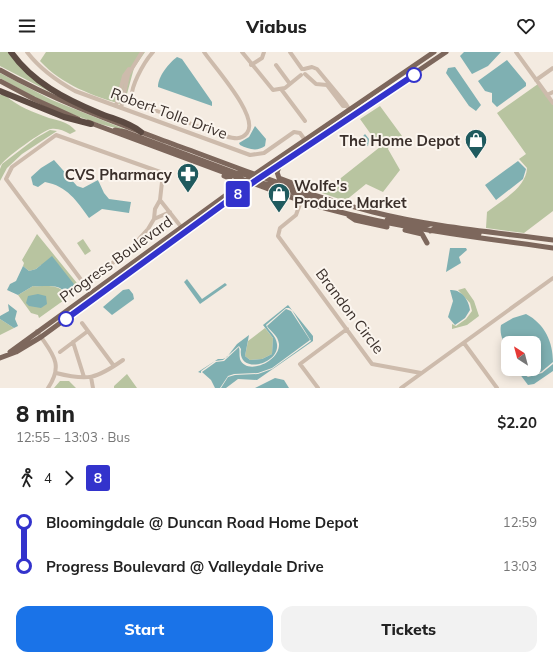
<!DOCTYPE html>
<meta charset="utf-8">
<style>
:root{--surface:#fff;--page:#f2f2f2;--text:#222;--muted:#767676;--accent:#1a73e8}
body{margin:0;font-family:Mulish,sans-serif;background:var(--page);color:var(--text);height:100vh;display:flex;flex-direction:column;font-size:15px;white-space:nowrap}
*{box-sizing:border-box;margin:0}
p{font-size:13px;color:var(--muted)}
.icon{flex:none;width:22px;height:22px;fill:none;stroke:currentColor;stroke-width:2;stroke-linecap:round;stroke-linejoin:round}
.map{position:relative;height:336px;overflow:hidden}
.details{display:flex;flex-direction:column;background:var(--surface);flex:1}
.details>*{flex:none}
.badge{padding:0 8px;border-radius:3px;font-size:14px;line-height:26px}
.needle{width:26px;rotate:324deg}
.tools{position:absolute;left:501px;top:284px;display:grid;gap:8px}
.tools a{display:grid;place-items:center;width:40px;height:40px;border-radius:8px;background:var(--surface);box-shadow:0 2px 10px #0003;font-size:20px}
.map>.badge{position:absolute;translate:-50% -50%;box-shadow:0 0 0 2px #fff}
.legs{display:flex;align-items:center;gap:6px;height:44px;padding:0 16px;font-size:13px}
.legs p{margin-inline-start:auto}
.headline{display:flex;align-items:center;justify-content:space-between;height:68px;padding:0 16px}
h1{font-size:22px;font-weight:800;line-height:30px}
.cta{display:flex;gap:8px;margin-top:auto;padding:8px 16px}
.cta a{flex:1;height:46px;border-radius:12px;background:var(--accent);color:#fff;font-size:16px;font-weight:800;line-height:46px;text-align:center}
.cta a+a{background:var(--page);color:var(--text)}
ul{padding:0 16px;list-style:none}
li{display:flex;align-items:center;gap:14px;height:44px;font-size:15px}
li i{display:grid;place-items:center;width:6px;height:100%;margin:0 5px;background:currentColor}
li i::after{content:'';width:10px;height:10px;margin:-5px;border:3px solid;border-radius:50%;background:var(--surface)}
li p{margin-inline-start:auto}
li:first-child i{background:linear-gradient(#0000 50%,currentColor 0)}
li:last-child i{background:linear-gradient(currentColor 50%,#0000 0)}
header{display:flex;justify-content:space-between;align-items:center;height:52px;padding:0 16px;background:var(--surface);font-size:18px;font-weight:800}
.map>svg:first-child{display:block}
.green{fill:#b8c4a0}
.water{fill:#7fb0b2}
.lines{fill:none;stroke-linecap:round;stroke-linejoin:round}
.minor{stroke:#cdbbac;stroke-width:4}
.major{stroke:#7d675c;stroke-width:5}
.highway{stroke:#5c4a42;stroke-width:6}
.line-1-casing{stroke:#fff;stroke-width:9}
.line-1{stroke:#33c;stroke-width:6}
.stop-1-dot{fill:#fff;stroke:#33c;stroke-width:2}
.labels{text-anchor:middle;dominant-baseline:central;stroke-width:4;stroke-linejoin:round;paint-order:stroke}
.street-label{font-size:15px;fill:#3b302b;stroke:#fbf5ee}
.poi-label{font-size:15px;font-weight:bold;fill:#3b302b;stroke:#fbf5ee;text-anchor:end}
</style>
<header><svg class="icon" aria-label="menu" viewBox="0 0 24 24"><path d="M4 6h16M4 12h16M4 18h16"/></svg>Viabus<svg class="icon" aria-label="heart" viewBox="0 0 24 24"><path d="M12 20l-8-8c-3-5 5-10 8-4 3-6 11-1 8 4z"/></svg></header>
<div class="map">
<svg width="553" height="336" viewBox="0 0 553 336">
<rect width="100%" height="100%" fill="#f4ebe1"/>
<path class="green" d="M 0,0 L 9,0 L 54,42 L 0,14 Z
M 46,0 L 145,0 L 134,16 L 124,53 C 93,44 62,33 40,9 Z
M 0,21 L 52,48 L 127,78 C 83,71 39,48 0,26 Z
M 538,32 L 553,53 L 553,159 L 524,181 L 486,176 L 487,160 C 502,148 526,136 527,116 L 519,107 L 526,102 L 497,61 Z
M 0,43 L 5,43 C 18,55 33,60 49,66 C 60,69 68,70 76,79 L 70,82 C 64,79 58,76 51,77 C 45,77 3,107 0,114 Z
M 380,54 L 402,84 L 389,94 L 388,97 L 400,118 L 383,140 L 366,132 L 345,149 L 322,141 L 380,95 L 360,67 Z
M 50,78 L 57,79 L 22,102 L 7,116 L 0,129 L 0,117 L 2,112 L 36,86 Z
M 37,182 L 81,236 L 39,266 L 38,263 L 31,261 L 18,243 L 33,234 C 45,235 56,231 65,241 L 41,213 L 36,217 L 29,219 L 23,214 L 24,211 L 22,208 Z
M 83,187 L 91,199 L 85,203 L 77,191 Z
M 465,236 L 474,249 L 479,264 L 467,273 L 452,277 L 452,272 L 456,274 L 466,267 L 472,259 L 470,251 L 458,238 Z
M 0,267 L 14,276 L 0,283 Z
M 265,276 L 273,286 L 272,302 L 262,307 L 250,308 L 245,304 L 248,289 Z
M 127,322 L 137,336 L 114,336 L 114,334 Z
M 60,329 L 69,329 L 76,336 L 54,336 Z"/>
<path class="water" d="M 464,0 L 501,0 L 488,14 L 472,22 L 460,4 Z
M 177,5 L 182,7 L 212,50 L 212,54 L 158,35 C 158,24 169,11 177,5 Z
M 507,8 L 526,31 L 526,34 L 497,55 L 492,50 L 492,41 L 485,39 L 478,29 Z
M 455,15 L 481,53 L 476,59 L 469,54 L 446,21 L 448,16 Z
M 255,74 L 266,87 L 265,94 C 257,100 248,97 240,93 L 239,91 L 249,85 Z
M 365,82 L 369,87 L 368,94 L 356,95 L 355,93 Z
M 54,108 L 77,134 L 83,136 L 98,128 L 104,141 L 109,147 L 131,150 L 129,161 L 102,157 L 89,166 C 77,149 67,134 45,130 L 38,135 L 33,133 L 31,125 L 41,116 Z
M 518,109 L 526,117 L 523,127 L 496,148 L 485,133 Z
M 450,196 L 466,196 L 467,198 L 459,205 L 461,211 L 446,220 Z
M 52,204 L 77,236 L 69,242 C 64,240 62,236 57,235 C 50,233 41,235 33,234 L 18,243 L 7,238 L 10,232 L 16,229 L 23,214 L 29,219 L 36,217 Z
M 187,227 L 202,247 L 225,231 L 227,233 L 200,252 L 184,230 Z
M 129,237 L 133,242 L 134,247 L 112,263 L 103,255 L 123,238 Z
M 450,238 C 462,237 469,249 470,258 L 465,266 L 455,273 L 448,265 L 453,249 Z
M 38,242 L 46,244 L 47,252 L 41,256 L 29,254 L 26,251 L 28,244 Z
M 8,252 L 17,259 L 15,267 L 18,274 L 14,276 L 0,267 L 0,264 L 9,259 Z
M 288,253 L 313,284 L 313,289 L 257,328 L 238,327 L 226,336 L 221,336 L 228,325 L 235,323 L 258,322 L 272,317 L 311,289 L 292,258 L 289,256 L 286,256 L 266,273 C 269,280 276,283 277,292 C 280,313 237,323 241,297 L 239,294 L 223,308 L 215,309 L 201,319 L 201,321 L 198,320 L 218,307 L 223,307 L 227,305 L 237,292 L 249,283 L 245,304 L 250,308 L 262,307 L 272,302 L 273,286 L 263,273 Z
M 286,257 L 291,259 L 310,288 L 272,316 L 258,321 L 234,322 L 228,324 L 220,336 L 215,336 L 211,328 L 202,320 L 216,310 L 224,309 L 239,295 C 240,299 239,303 240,307 C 246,324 280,310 279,292 C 278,283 271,280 267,274 Z
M 526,262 C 545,272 553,290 553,310 L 541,320 L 527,324 L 518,317 L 534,317 L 534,291 L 508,291 L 508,299 C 504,291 499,283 501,273 L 513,266 Z
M 553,312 L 553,319 L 534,332 L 528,333 L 516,317 L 528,325 L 542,321 Z
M 275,326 L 284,328 L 289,336 L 255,336 Z"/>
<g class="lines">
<path class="minor" d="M 27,0 C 40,17 57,29 75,39 L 250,103 L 264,101 L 294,80 L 300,81 L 305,88
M 153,0 C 145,9 127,38 133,50 L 221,83 C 230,85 240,90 247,81 C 260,65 214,15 204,0
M 242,0 L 273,38 L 285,36 L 301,23
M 290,0 L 302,17
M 516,0 L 553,51
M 251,13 L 262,6 L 264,0
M 276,13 L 290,32
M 304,17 L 312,15 L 317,17 L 346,52 L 353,64
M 305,22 L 316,32 L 327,33 L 343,54 L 346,54
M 536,28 L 553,16
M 281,37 L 305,69
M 547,43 L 553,40
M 116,54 L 124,24 L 129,17
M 121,56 L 128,23 L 142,0
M 160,148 L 182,176
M 301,149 L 296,163 L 280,176 L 278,184 L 372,312 L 421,321
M 154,167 L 170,160
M 85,232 L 127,200 L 148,177 L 154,167 L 155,157 L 160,148 L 163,121 L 56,83 L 12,115 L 6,127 L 91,241
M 82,271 L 114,314
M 37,279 C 51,301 65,311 48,336
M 73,290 L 84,325
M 464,291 L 497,336
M 60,300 L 88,279
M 56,321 C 88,329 96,327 123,308
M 91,325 L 93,336
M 318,336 L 300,312 L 347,277
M 401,336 L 553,226"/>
<path class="major" d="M 0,18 C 55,49 114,70 173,92 C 239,116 305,143 373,160 C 432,175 493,180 553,188
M 0,29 L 34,47 L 78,67
M 88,70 L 301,149 C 383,175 468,184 553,196
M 115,78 L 126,80 L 236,121 L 253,124
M 280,113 L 277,120 L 279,126 L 303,135 L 307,140
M 224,124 L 229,126 L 232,131 L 229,140
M 253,129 L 270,133 L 329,153 L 339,152
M 349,164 L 355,168 L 387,175
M 387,168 L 423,174 L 430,172
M 405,178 L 422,182 L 427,191
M 430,179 L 436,176 L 479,182
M 10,300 L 255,122 L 434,0
M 0,306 L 16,300 L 41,285 L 255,129 L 446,0"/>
<path class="highway" d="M 11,0 C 32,30 65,47 99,61 C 113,67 129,70 141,80
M 0,39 L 64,65 L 91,72"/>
</g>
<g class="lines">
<g class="line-1-casing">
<path id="line-1" d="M 66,267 L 255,129 L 414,23"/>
</g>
<use href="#line-1" class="line-1"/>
</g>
<defs>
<g id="shop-pin" transform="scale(1.15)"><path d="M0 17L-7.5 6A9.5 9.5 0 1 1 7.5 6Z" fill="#1f5a5e" stroke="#fbf5ee"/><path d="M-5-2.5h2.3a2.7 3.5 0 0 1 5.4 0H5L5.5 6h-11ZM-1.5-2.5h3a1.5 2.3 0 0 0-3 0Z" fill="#fff"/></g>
<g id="pharmacy-pin" transform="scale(1.15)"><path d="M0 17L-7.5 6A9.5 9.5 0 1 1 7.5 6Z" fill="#1f5a5e" stroke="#fbf5ee"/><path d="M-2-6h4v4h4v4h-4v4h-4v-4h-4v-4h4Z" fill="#fff"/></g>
</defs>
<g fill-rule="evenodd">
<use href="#shop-pin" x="476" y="88"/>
<use href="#pharmacy-pin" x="188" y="122"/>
<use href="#shop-pin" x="279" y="142"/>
</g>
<g class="stop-1-dot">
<circle cx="414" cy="23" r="7"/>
<circle cx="66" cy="267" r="7"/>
</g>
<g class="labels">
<g class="street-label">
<text transform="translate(169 61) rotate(20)">Robert Tolle Drive</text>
<text transform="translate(116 207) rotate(-36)">Progress Boulevard</text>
<text transform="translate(350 259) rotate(53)">Brandon Circle</text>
</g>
<g class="poi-label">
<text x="460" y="88">The Home Depot</text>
<text x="172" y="122">CVS Pharmacy</text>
<text x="294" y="133" text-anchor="start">Wolfe's<tspan x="294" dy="17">Produce Market</tspan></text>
</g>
</g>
</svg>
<div class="tools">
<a><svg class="needle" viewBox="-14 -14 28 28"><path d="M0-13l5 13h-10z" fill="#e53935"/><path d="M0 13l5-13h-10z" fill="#767676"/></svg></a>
</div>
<b class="badge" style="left:238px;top:142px;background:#33c;color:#fff">8</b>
</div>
<section class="details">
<div class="headline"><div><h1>8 min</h1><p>12:55 – 13:03 · Bus</p></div><b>$2.20</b></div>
<div class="legs"><svg class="icon" aria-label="walk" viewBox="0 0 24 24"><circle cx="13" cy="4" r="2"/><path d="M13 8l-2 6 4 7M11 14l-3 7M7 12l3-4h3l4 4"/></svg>4<svg class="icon" aria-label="forward" viewBox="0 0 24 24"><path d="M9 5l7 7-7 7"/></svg><b class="badge" style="background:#33c;color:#fff">8</b></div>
<ul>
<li><i style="color:#33c"></i><b>Bloomingdale @ Duncan Road Home Depot</b><p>12:59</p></li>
<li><i style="color:#33c"></i><b>Progress Boulevard @ Valleydale Drive</b><p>13:03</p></li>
</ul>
<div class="cta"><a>Start</a><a>Tickets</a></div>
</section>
